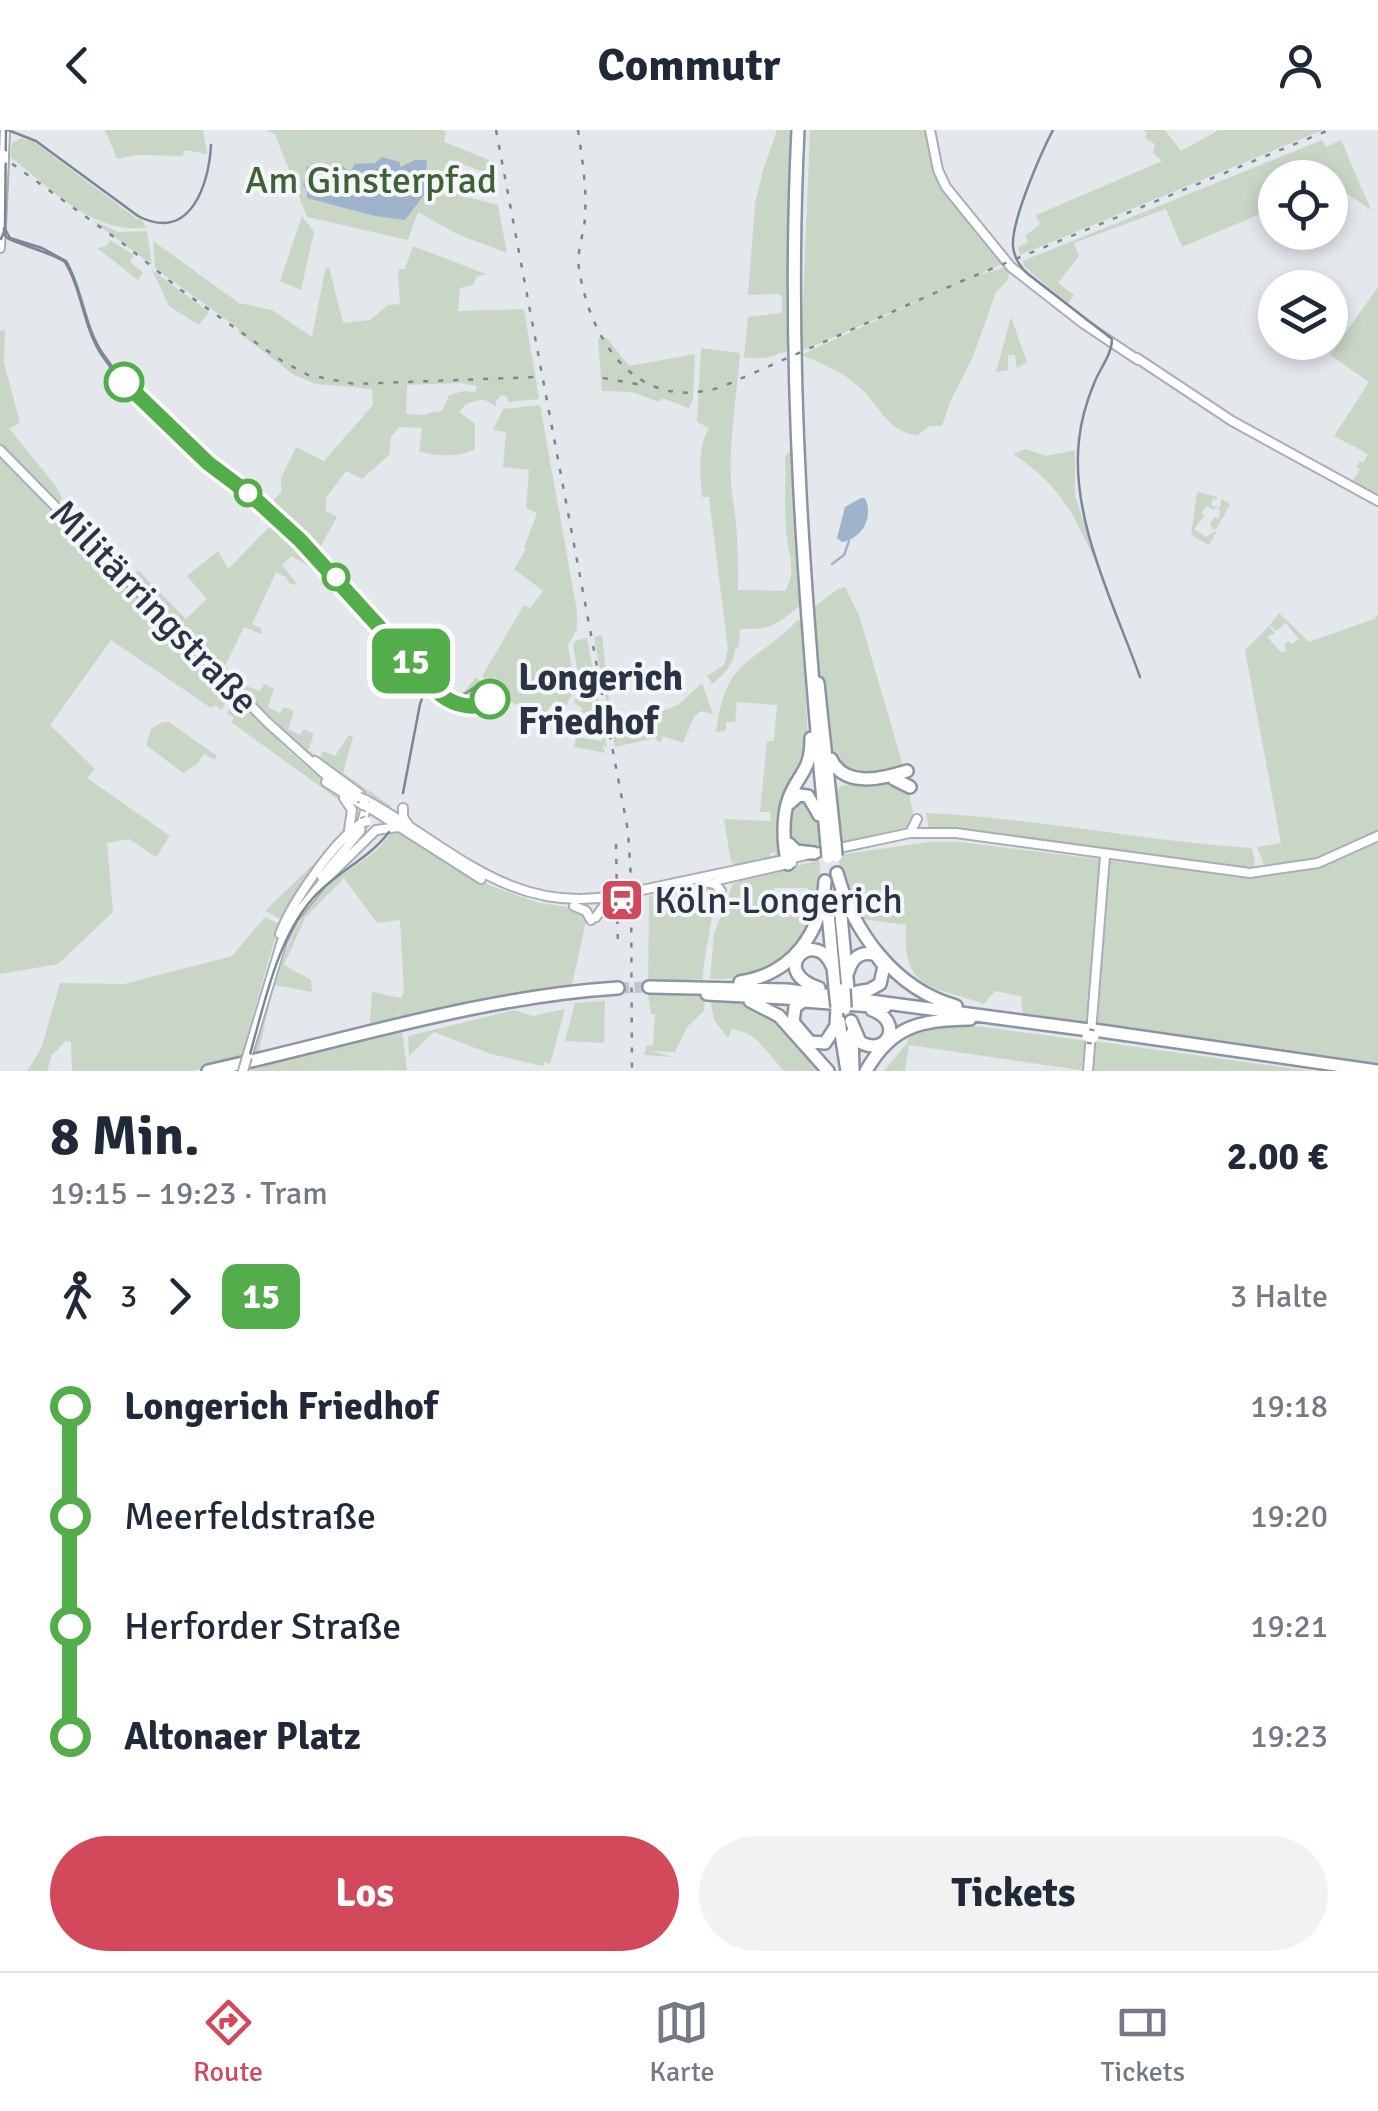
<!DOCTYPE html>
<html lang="de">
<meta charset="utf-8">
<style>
:root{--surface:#fff;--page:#f2f2f3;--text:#1f2937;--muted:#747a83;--line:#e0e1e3;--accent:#d1495b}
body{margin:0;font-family:Signika,sans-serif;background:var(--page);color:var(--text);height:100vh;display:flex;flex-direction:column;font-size:38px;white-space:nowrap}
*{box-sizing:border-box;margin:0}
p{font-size:32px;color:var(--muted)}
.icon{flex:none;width:55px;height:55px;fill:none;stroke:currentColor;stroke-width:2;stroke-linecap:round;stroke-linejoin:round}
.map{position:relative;height:941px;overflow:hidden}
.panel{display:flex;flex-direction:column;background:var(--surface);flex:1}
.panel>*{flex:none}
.badge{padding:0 20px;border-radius:15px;font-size:35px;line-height:65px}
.controls{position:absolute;left:1258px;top:30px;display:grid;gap:20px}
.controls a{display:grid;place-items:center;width:90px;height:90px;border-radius:50%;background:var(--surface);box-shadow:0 5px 15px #0003;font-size:50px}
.map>.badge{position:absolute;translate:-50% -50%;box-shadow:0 0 0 5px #fff}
.legs{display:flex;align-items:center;gap:15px;height:110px;padding:0 50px;font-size:32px}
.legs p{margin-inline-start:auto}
.head{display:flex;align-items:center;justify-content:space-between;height:170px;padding:0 50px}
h1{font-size:55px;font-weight:700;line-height:75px}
.action{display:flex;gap:20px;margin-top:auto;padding:20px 50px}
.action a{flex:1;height:115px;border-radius:60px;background:var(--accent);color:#fff;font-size:40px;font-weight:700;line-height:115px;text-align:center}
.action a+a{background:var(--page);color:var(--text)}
ul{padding:0 50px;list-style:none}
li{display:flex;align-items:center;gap:35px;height:110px;font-size:38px}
li i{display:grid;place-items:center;width:15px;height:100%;margin:0 12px;background:currentColor}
li i::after{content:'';width:25px;height:25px;margin:-12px;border:8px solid;border-radius:50%;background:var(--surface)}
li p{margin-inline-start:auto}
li:first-child i{background:linear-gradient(#0000 50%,currentColor 0)}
li:last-child i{background:linear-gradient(currentColor 50%,#0000 0)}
header{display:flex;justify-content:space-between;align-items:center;height:130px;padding:0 50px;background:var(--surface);font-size:45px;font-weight:700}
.tab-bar{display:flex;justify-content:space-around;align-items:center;height:140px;border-top:2px solid var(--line);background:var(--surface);font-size:28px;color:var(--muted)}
.tab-bar a{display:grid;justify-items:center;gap:5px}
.tab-bar .active{color:var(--accent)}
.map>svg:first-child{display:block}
.green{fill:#c9d6c5;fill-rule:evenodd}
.water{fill:#9fb4cc}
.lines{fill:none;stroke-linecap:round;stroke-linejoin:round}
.stream{stroke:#9fb4cc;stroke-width:2.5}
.motorway-tunnel{stroke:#bfc3cb;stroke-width:11;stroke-dasharray:11 5.5;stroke-linecap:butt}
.secondary-casing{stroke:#a9aeb7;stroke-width:12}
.motorway-casing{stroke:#8b94a3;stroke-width:16}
.secondary{stroke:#fff;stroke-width:8}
.motorway{stroke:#fff;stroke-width:11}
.tram{stroke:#7d8696;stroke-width:2.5}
.rail{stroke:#7d8696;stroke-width:2.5;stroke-dasharray:5 10;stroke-linecap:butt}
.secondary-bridge-casing{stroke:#a9aeb7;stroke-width:12;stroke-linecap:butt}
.motorway-bridge-casing{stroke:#8b94a3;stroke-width:16;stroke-linecap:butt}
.secondary-bridge{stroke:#fff;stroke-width:8}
.motorway-bridge{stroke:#fff;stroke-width:11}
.line-1-casing{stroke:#fff;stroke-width:22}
.line-1{stroke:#54ad4b;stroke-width:15}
.stop-1-dot{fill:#fff;stroke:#54ad4b;stroke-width:5}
.labels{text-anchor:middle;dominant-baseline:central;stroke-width:8;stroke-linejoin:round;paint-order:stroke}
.park-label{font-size:38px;fill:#3f6138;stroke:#f4f6f9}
.street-label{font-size:38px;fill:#2b3445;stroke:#f4f6f9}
.stop-label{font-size:38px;font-weight:bold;fill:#2b3445;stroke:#f4f6f9;text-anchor:start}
.poi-label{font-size:38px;fill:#2b3445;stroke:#f4f6f9;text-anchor:start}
</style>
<header><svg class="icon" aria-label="back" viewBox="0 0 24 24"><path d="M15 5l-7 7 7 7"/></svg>Commutr<svg class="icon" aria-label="person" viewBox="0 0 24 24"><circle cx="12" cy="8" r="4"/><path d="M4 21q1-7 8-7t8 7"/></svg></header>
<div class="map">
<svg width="1378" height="941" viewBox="0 0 1378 941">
<rect width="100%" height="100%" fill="#e4e7ec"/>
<path class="green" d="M 105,0 L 203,0 L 207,24 L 185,20 L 182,26 L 136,25 L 117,29 Z
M 266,0 L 442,0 L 446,3 L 444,12 L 489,30 L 492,45 L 449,29 L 442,53 L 460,65 L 498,75 L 507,123 L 457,104 L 418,82 L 408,110 L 307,87 L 275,4 Z
M 777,0 L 793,0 L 792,220 L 765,228 L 744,228 L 748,187 L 782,183 L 782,167 L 779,164 L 748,165 L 755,74 L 763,40 Z
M 810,0 L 925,0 L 943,59 L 1004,133 L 978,145 L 1007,137 L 1010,141 L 1008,150 L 996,162 L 972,229 L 950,272 L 942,296 L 930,296 L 917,305 C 886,302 879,273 857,255 C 841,241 821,233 801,225 L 925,168 L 801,221 Z
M 1143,0 L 1165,0 L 1181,21 L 1219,0 L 1323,0 L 1020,125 L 1018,117 L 1028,112 L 1025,106 L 1040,94 L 1036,85 L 1162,31 L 1153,23 L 1155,14 L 1145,8 L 1147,3 Z
M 22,8 L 33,11 L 137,89 L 141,88 L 146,98 C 90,103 52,59 10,27 L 12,13 Z
M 1322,10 L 1326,17 L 1341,10 L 1371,80 L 1340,59 L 1330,74 L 1330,48 L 1275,48 L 1275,89 L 1270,83 L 1263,86 L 1260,84 L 1182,117 L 1166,79 L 1074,113 L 1079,126 L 1058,153 L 1074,165 L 1068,174 L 1024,136 L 1023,131 Z
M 302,86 L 314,102 L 301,160 L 280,151 Z
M 92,90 L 118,102 L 147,101 L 152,135 Z
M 110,110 L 134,125 L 130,132 L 143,142 L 138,150 L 97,118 L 106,116 Z
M 153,111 L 239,173 L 272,180 L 312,207 L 325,140 L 329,137 L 343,193 L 370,190 L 388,175 L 400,174 L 398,143 L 399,139 L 405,139 L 413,116 L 486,144 L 476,147 L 473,155 L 460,158 L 458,181 L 524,179 L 539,269 L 508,272 L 507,267 L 501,265 L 495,272 L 497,277 L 483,269 L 466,274 L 459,282 L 475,294 L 475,319 C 457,328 439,326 419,322 L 422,298 L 399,297 L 391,307 L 389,325 L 362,349 L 346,341 L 326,368 L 326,381 L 337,387 L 318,421 L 321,430 L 267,378 L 281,362 L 281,348 L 296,317 L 324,331 L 373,275 L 372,259 L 316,254 L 294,245 L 238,202 L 239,199 L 155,138 ZM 460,253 L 477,256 L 475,262 L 464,261 L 449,265 L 442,281 L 427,283 L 427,285 L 406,284 L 407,255 Z
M 152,140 L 209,182 L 199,195 L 169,176 Z
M 1378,157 L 1378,369 L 1352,352 L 1360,339 L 1356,337 L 1360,331 L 1363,333 L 1368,324 L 1334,306 L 1369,252 L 1330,225 Z
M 1011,187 L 1027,232 L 1017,238 L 1015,225 L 1008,225 L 1008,240 L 996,242 Z
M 5,200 L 4,233 L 20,293 L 9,298 L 58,359 L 62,368 L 58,374 L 102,418 L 0,314 L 0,201 Z
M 606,207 L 629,236 L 695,224 L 693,269 L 689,278 L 662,268 L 659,272 L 632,262 L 602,261 L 598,209 Z
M 701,218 L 740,223 C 737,266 726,328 733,370 C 738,399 738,429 738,460 L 785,461 C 798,441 787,421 786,399 C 784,375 786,351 785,327 L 792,319 L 801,470 L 801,475 C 775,495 772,500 740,499 L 739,516 L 735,519 C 735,535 721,547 712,554 L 707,546 L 724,535 L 728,519 L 709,367 L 702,367 C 700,342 697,319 709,298 L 697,292 Z
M 540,275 L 577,481 L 577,499 L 568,515 L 575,557 L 566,576 L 555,571 L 542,587 L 507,570 L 482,546 L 524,475 L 530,478 L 543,461 L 514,439 L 526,419 L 524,417 L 537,383 L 526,378 L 529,340 L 503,337 L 506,302 L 493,300 L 503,279 Z
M 1025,319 L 1046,326 L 1075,320 L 1075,366 L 1101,443 C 1076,391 1066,359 1013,324 Z
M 0,322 L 231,561 L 222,580 L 215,575 L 211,578 L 111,510 L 50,595 L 95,639 L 87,648 L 170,706 L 156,727 L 129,709 L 107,713 L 113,782 L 58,834 L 0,844 Z
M 1197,362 L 1217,367 L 1216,370 L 1212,368 L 1212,376 L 1221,377 L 1221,369 L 1230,374 L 1217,398 L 1213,400 L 1210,394 L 1215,387 L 1219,389 L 1220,379 L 1216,377 L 1214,380 L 1207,376 L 1202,382 L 1204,386 L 1194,399 L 1206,407 L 1217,400 L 1209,415 L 1191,405 Z
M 273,393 L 316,435 L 313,439 L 292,426 L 282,435 L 298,455 L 290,454 L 286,447 L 276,442 L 252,494 L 262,499 L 261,504 L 244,497 L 225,536 L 246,556 L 260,561 L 264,554 L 274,559 L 268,577 L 280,583 L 284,577 L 294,581 L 288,599 L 300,605 L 304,599 L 314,604 L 308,620 L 320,628 L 323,621 L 335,626 L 349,605 L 353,607 L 343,643 L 391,676 L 390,678 L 365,668 L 356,657 L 281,602 L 132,450 L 138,440 L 186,489 L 207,469 L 187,446 L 218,421 L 228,439 Z
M 845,457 L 859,485 L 902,632 L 901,637 L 879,645 L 846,644 C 817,604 819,528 813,478 L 838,459 Z
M 1279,483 L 1309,512 L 1374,489 L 1378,484 L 1378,705 L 1318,732 L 1265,737 L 1257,717 L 1281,713 L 1245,520 L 1269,496 L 1275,503 L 1267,507 L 1281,522 L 1286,521 L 1285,514 L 1288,511 L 1292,514 L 1299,509 L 1286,493 L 1276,501 L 1270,495 Z
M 799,489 L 802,495 L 808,609 L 803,634 L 782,671 L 779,724 L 774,728 L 776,722 L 770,723 L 770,728 L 736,735 L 731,732 L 724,689 L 771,691 L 770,682 L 760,682 L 767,611 L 774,611 L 777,575 L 737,572 L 735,592 L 726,592 L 726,600 L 716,602 C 726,524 753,537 799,489 Z
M 602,505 L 612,600 L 678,575 L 702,553 L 713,584 L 701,581 L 694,587 L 683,613 L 663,606 L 660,613 L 655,608 L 615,617 L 594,507 Z
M 587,508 L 607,618 L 603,614 L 605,623 L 574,617 L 576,607 L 602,611 L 602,605 L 596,604 L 595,586 L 581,582 L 582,578 L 574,572 L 580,557 L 573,515 L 575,511 Z
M 476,547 L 498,564 L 482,575 L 455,573 L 452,568 L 466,560 Z
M 242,569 L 282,615 L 343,669 L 349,677 L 349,694 L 346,693 L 347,676 L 231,592 L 234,588 L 227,583 L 235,570 Z
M 163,592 L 169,592 L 217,626 L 215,630 L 204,624 L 197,634 L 183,643 L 146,615 L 151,599 Z
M 900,652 L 908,658 L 915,693 L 908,701 L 837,714 L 834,669 L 839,657 C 857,650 880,655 900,652 Z
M 800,666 L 815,677 L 821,717 L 806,720 L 790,715 L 790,675 Z
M 926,683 C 1035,688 1143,711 1252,718 L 1255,732 L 1252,740 L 929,700 Z
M 345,696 L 348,696 L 345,702 L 282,790 L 265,781 L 336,712 Z
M 393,699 L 491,756 L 540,773 L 581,779 L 587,787 L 571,859 L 401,891 L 398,881 L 399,892 L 252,927 L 273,857 L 259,921 L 370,895 L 372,862 L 401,868 L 404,863 L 400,790 L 377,793 L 344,748 L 305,788 L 284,835 L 311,850 L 312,862 L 274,855 C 286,818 298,784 327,757 C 348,737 379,726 393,699 Z
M 1378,708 L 1378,938 L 1023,886 L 1021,866 L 995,861 L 984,874 C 937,856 901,864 906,795 L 856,788 L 844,760 L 838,725 L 929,712 L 960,712 L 1252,748 L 1321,738 Z
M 819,730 C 830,805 785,851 710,849 L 714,804 L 733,753 ZM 774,758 L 808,758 L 808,781 L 774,781 Z
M 713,757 C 718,774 703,824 703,849 L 648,853 L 649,767 L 655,763 Z
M 265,787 L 279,794 L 240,930 L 192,941 L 72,941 L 71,912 L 66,911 L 52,925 L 47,941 L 27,941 L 41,919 L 60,853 L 124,854 L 232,826 Z
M 648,864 L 705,865 L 704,881 L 687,897 L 675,922 L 649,921 L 675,927 L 644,925 L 646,916 L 653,915 L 655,884 L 651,884 Z
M 710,868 C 769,874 787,899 824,941 L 784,941 L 758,911 L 747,903 L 732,899 L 728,908 L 714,890 Z
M 605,871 L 604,913 L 565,911 L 575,873 Z
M 565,879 L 550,934 L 544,932 L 543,936 L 491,924 L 434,902 L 409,926 L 408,906 L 514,880 L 533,886 Z
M 945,892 L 1088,911 L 1087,941 L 909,915 L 905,941 L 884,941 L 907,913 L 909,905 L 944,896 Z
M 402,902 L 407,940 L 247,941 L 248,940 Z
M 1093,911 L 1311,941 L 1091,941 Z"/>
<path class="water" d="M 382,27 L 400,32 L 400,37 L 415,30 L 427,30 L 424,65 L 405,90 L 375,86 L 307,68 L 307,60 L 303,56 L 307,37 L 340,34 L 350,42 L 355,34 L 375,33 Z
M 861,368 L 865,368 C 874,388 862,408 842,412 L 837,408 L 845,377 Z"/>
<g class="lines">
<path class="stream" d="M 832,434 L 844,425 L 849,411"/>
<path class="motorway-tunnel" d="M 618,858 L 649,857"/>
<g class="secondary-casing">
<path id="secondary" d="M 930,0 L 938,40 L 946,57 L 1011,137 L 1084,194 L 1138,230
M 4,25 L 5,0
M 0,118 L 4,29
M 1137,228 L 1232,291 L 1378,371
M 0,320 L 267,592 L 329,648 L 359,667
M 315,631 L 360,664
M 326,652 L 363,675
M 344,668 L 352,680 L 349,700
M 366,670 C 449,715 509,785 614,766 L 910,703 L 956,703 L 1250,743 L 1318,733 L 1378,706
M 368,677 L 481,749
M 403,678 L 403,687 L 409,696
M 910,703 L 917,689
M 322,747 L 360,701 L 366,677
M 718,750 L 792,733
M 705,752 L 715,754 L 721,761
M 574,776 L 586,781 L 591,790
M 596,787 L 608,770
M 280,804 C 291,774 335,709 362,693
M 247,927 L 282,811 L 293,789 L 322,753 L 376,700 L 398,697
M 1088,941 L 1105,726"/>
</g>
<g class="motorway-casing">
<path id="motorway" d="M 798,0 C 786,240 805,476 827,715
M 818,553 L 835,713
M 831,629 C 844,658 882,649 907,641
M 894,649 L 910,657
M 790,673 L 799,665 L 808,666 L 819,685
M 789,714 L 796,721 L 814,723
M 788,734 C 783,716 782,686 789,668 C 799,642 811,642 811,608
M 837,743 C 853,802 895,859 956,876
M 839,765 L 848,859
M 827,772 L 835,858
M 848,842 C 852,828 861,820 876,825 L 884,836 L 880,854 L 869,860 L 857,862
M 740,852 C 793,844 822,802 825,751
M 649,857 L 787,860 L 1089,900
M 819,858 C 766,840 816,796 832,836
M 707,864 L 803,869
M 750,871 L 779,886 L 828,941
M 837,877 L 836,896 L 825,913 L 810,912 L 793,892 L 795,877 L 803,871 L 885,877
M 839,891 L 847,941
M 851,891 L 860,912 C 888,928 904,891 872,880
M 1094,900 L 1377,941
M 852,903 L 853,941
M 208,941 C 344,911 478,867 618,858
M 866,941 C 892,895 921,890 970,889"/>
</g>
<use href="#secondary" class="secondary"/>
<use href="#motorway" class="motorway"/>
<path class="tram" d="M 8,0 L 36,11 L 138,86 C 190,113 209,55 211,15
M 1053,0 C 1041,23 1011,91 1013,116 C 1014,127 1019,136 1028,144 L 1112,209 C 1112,224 1101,237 1095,251 C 1087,270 1081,290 1079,310 C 1070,389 1114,474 1140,547
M 4,98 C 4,101 4,105 6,107 C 10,112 53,123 65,132 C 82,160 83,196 101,224 C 150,297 228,344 291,402 C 343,451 387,508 436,560 C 451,574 468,579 488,573 L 490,562 L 484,556 L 475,557 L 456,570 L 438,560 C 387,506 341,447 287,397 C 225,340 150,294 103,224 C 84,196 83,160 66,131 L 42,118 L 10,108 L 5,99
M 1,109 L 5,99 L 6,0
M 403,663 L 420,574 L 426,557 L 421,543
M 245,941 C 263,884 273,814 313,768 C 336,742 369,729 389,702"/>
<path class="rail" d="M 496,0 L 628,701 L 631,749 L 632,941
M 578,0 C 582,28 587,57 585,85 C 585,103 576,120 579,139 C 591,214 639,285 724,256 L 962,151 L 1329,0
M 0,25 L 125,115 L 181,160 L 282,231 L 308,245 L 355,254 L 536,247
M 603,248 L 642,255
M 616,714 L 618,819"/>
<g class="secondary-bridge-casing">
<path id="secondary-bridge" d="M 4,29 L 4,25
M 359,667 L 366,670
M 363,675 L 368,677
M 362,693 L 367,691
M 243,941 L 247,927"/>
</g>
<g class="motorway-bridge-casing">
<path id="motorway-bridge" d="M 835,713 L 836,726
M 827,715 L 828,727
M 835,858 L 837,877
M 844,859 L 845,878
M 1088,906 L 1093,907"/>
</g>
<use href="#secondary-bridge" class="secondary-bridge"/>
<use href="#motorway-bridge" class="motorway-bridge"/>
</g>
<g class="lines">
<g class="line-1-casing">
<path id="line-1" d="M 124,252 L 208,333 L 253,367 L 300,410 L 441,565 C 454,575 478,582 490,569"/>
</g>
<use href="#line-1" class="line-1"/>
</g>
<defs>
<g id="station-square" transform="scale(2.25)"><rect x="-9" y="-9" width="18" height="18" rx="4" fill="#d1495b" stroke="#f4f6f9"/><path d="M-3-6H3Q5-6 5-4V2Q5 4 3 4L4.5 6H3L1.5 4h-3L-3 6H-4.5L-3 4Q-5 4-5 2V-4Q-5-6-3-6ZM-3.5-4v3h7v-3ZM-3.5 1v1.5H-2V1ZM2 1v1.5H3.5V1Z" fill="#fff"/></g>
</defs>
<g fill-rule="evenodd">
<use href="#station-square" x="622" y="770"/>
</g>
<g class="stop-1-dot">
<circle cx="124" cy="252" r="18"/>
<circle cx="248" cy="363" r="12"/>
<circle cx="336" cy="447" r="12"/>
<circle cx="490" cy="569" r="18"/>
</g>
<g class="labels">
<g class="park-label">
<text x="371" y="50">Am Ginsterpfad</text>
</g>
<g class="street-label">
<text transform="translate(154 477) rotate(46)">Militärringstraße</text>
</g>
<g class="stop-label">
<text x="518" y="547">Longerich<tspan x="518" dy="44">Friedhof</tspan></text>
</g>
<g class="poi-label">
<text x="654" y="770">Köln-Longerich</text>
</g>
</g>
</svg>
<div class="controls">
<a><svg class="icon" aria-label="locate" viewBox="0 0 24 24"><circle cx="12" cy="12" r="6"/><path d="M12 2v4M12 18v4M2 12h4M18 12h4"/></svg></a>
<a><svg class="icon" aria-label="layers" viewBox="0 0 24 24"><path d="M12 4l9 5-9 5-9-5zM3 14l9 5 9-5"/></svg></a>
</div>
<b class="badge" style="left:411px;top:531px;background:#54ad4b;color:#fff">15</b>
</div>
<section class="panel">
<div class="head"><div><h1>8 Min.</h1><p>19:15 – 19:23 · Tram</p></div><b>2.00 €</b></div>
<div class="legs"><svg class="icon" aria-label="walk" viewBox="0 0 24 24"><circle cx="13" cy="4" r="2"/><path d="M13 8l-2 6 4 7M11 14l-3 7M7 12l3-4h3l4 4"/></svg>3<svg class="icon" aria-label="forward" viewBox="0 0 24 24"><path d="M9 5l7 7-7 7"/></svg><b class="badge" style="background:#54ad4b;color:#fff">15</b><p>3 Halte</p></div>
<ul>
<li><i style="color:#54ad4b"></i><b>Longerich Friedhof</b><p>19:18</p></li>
<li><i style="color:#54ad4b"></i><span>Meerfeldstraße</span><p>19:20</p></li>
<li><i style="color:#54ad4b"></i><span>Herforder Straße</span><p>19:21</p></li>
<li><i style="color:#54ad4b"></i><b>Altonaer Platz</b><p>19:23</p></li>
</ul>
<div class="action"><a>Los</a><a>Tickets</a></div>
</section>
<nav class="tab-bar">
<a class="active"><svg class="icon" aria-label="directions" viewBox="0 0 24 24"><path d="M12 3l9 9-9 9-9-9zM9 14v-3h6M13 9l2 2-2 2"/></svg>Route</a>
<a><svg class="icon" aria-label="map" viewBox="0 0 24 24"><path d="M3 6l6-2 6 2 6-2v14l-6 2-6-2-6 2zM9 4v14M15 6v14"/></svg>Karte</a>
<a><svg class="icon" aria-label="tickets" viewBox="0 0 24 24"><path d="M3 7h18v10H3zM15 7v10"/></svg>Tickets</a>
</nav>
